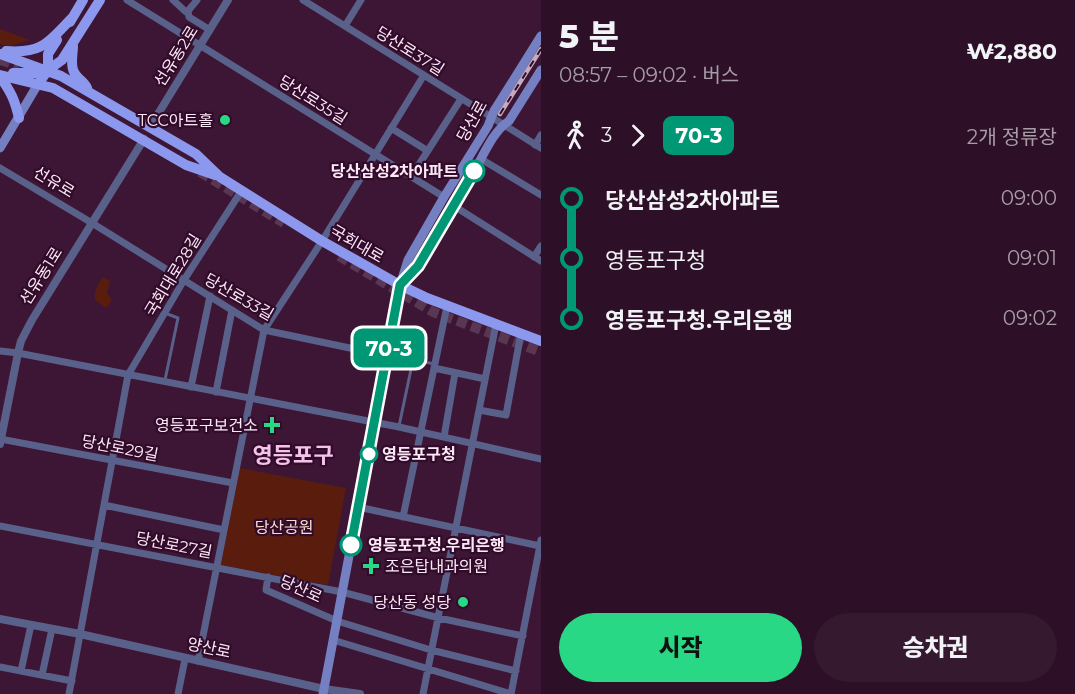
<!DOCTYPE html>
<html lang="ko">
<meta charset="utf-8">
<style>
:root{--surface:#2d1027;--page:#35192f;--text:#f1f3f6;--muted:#a79da7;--accent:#28d885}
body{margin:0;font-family:Montserrat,"Noto Sans KR",sans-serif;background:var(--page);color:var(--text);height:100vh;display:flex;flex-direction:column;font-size:22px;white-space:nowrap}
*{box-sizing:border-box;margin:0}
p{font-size:20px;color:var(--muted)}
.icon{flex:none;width:33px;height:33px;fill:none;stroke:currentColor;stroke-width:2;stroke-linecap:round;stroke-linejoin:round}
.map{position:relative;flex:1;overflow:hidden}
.panel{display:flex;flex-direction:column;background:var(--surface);width:534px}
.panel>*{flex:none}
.badge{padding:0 12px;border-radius:9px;font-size:21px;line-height:39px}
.map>.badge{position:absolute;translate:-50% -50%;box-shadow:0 0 0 3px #fff}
.legs{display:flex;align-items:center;gap:9px;height:66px;padding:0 18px;font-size:20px}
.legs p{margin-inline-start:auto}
.overview{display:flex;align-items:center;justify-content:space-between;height:102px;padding:0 18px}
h1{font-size:33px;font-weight:800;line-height:45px}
.button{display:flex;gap:12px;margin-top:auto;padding:12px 18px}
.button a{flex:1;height:69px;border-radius:36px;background:var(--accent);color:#111;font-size:24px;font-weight:800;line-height:69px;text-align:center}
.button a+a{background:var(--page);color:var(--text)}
ul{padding:0 18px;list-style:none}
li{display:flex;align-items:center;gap:21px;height:60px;font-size:22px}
li i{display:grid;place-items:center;width:9px;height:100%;margin:0 8px;background:currentColor}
li i::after{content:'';width:15px;height:15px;margin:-8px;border:4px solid;border-radius:50%;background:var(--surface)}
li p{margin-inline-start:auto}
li:first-child i{background:linear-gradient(#0000 50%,currentColor 0)}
li:last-child i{background:linear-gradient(currentColor 50%,#0000 0)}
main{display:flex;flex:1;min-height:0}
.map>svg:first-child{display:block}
.green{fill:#5a1d0d}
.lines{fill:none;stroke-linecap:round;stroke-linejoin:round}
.trunk-tunnel{stroke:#593651;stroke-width:10;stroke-dasharray:10 5;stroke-linecap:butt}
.service{stroke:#596089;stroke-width:3}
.minor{stroke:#596089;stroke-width:7}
.tertiary{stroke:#596089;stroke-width:8}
.secondary{stroke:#7580c2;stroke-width:9}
.primary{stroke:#8b98ed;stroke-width:10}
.rail-casing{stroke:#c5abbf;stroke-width:4.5}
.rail{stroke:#310c2a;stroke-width:2;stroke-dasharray:7;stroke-linecap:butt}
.line-1-casing{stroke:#fff;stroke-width:14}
.line-1{stroke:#009775;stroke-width:9}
.poi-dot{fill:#28d885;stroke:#310c2a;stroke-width:2}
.stop-1-dot{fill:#fff;stroke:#009775;stroke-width:3}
.labels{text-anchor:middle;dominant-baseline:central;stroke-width:4.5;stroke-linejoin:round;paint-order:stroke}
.street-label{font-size:16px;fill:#fde8f7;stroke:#310c2a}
.poi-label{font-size:16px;fill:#fde8f7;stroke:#310c2a;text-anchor:end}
.stop-label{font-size:16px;font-weight:bold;fill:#fde8f7;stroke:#310c2a;text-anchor:start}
.park-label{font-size:16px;fill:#f8dad1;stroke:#310c2a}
.district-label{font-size:22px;font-weight:bold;fill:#f5c3e8;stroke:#310c2a}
</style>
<main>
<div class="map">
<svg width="541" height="694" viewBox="0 0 541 694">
<rect width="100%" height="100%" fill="#3c1634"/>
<path class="green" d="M 0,29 L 30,40 L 9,46 L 0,44 Z
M 103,277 L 110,281 L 107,293 L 112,300 L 106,308 L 95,300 C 94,289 98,285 103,277 Z
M 240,468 L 346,488 L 328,585 L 221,565 Z"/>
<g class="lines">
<path class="trunk-tunnel" d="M 0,60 L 19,66
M 200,172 L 284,223
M 339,256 L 433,312 L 541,352"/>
<path class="service" d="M 165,380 L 178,318 L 165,313
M 399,426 L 413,360 L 435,364"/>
<path class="minor" d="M 127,0 L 444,197
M 173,0 L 186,12 L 188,11 L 189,17 L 210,30
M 303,0 L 541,148
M 188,11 L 197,0
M 345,26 L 361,0
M 391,128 L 428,151
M 535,145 L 541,135
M 481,159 L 541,195
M 0,168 L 92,223 L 264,330 L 388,356
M 411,177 L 461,99
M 454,206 L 541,261
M 534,257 L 541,246
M 0,351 L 18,353 L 399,427 L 541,459
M 434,368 L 485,379
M 191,387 L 210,296
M 216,392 L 232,310
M 479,410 L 506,415 L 521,333
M 444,437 L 455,373
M 0,439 L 233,483
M 104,505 L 224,530
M 358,507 L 540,546
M 403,517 L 447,306
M 0,526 L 342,592 L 439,618 L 523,636
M 268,577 L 266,590 L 337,621 L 431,650 L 516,671
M 333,640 L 511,694
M 198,661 L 264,330 L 322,241 L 424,75
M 0,667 L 72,681
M 21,671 L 31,625
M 42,675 L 52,629
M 69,694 L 128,375 L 184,280 L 242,190
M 178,694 L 185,659
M 423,694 L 496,324
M 511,694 L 541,540"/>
<path class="tertiary" d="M 150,127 L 228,0
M 0,444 L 18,353 L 21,341 L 32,320 L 144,139
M 0,619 L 80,634 L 324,689 L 360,694"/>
<path class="secondary" d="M 0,148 L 38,84
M 402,283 C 433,251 453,208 475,170 C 484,154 494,130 509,121 L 541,70
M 323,694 L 400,285 L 408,260 L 444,197 L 488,126 L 494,111 L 541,36"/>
<path class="primary" d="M 70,22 L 83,0
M 73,46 C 73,53 70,65 74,72 C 77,79 84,81 87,88
M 6,51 C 44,54 49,41 73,17
M 0,54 L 61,76 L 196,154 L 220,177 L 322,241 L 400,285 L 427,298 L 541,341
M 48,70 L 48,54 L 57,40
M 13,73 L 38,73 L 48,70
M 0,75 L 53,88 L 186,165 L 215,175
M 0,77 C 11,91 15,101 19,118
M 38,84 L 48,70 L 62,60 L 100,0"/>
<g class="rail-casing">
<path id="rail" d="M 500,114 L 541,49"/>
</g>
<use href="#rail" class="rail"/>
</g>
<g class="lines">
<g class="line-1-casing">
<path id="line-1" d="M 351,545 L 400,285 L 418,266 L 474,171"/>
</g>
<use href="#line-1" class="line-1"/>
</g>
<g class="poi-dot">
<circle cx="225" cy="120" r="6"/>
<path d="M269 416h6v6h6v6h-6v6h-6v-6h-6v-6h6z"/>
<path d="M368 557h6v6h6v6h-6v6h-6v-6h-6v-6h6z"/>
<circle cx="463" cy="602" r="6"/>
</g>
<g class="stop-1-dot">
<circle cx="474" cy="171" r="10"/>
<circle cx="369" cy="454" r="8"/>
<circle cx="351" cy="545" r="10"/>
</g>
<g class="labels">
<g class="street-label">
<text transform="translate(410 51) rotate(32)">당산로37길</text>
<text transform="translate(176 56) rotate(-58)">선유동2로</text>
<text transform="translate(313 100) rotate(32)">당산로35길</text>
<text transform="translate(472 121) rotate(-61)">당산로</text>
<text transform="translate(54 182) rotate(31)">선유로</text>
<text transform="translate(357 244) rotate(30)">국회대로</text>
<text transform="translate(173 275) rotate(-59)">국회대로28길</text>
<text transform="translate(41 276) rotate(-58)">선유동1로</text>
<text transform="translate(239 297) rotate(30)">당산로33길</text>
<text transform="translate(120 448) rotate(11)">당산로29길</text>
<text transform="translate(174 545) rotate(11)">당산로27길</text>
<text transform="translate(301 589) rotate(24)">당산로</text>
<text transform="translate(209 648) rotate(12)">양산로</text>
</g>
<g class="poi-label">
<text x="213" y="120">TCC아트홀</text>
<text x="258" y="425">영등포구보건소</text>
<text x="385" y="566" text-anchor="start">조은탑내과의원</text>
<text x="451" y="602">당산동 성당</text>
</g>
<g class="stop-label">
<text x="458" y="171" text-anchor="end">당산삼성2차아파트</text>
<text x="382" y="454">영등포구청</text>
<text x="368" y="545">영등포구청.우리은행</text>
</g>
<g class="park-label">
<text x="284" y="527">당산공원</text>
</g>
<g class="district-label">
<text x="293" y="455">영등포구</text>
</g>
</g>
</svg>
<b class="badge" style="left:389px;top:348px;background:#009775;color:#fff">70-3</b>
</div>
<section class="panel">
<div class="overview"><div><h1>5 분</h1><p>08:57 – 09:02 · 버스</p></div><b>₩2,880</b></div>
<div class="legs"><svg class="icon" aria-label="walk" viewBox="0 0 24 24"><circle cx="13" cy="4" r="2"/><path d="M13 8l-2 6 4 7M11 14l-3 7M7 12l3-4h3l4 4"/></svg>3<svg class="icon" aria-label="forward" viewBox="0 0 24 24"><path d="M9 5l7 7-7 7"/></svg><b class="badge" style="background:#009775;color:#fff">70-3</b><p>2개 정류장</p></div>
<ul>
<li><i style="color:#009775"></i><b>당산삼성2차아파트</b><p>09:00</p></li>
<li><i style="color:#009775"></i><span>영등포구청</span><p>09:01</p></li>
<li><i style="color:#009775"></i><b>영등포구청.우리은행</b><p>09:02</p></li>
</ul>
<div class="button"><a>시작</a><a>승차권</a></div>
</section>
</main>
